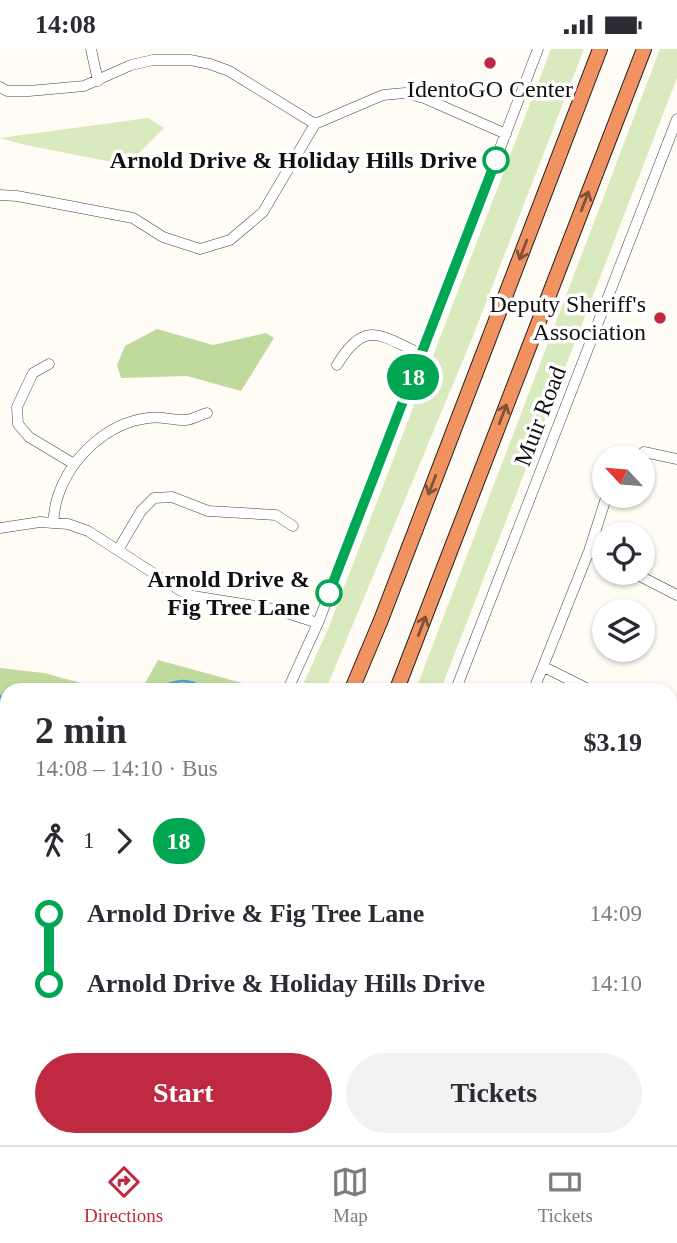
<!DOCTYPE html>
<meta charset="utf-8">
<style>
:root{--surface:#fff;--page:#f2f2f3;--text:#2b2b33;--muted:#7c7c81;--line:#e1e1e2;--accent:#bf2a42}
body{margin:0;font-family:Georgia,serif;background:var(--page);color:var(--text);height:100vh;display:flex;flex-direction:column;font-size:26px;white-space:nowrap}
*{box-sizing:border-box;margin:0}
p{font-size:23px;color:var(--muted)}
.icon{flex:none;width:38px;height:38px;fill:none;stroke:currentColor;stroke-width:2;stroke-linecap:round;stroke-linejoin:round}
.map{position:relative;flex:1;overflow:hidden}
.details{position:absolute;left:0px;top:634px;width:677px;height:464px;display:flex;flex-direction:column;background:var(--surface);border-radius:21px 21px 0 0;box-shadow:0 2px 5px #0004}
.details>*{flex:none}
.badge{padding:0 14px;border-radius:23px;font-size:24px;line-height:46px}
.needle{width:46px;rotate:296deg}
.controls{position:absolute;left:592px;top:396px;display:grid;gap:14px}
.controls a{display:grid;place-items:center;width:63px;height:63px;border-radius:50%;background:var(--surface);box-shadow:0 2px 5px #0004;font-size:35px}
.map>.badge{position:absolute;translate:-50% -50%;box-shadow:0 0 0 4px #fff}
.legs{display:flex;align-items:center;gap:10px;height:77px;padding:0 35px;font-size:23px}
.legs p{margin-inline-start:auto}
.headline{display:flex;align-items:center;justify-content:space-between;height:119px;padding:0 35px}
h1{font-size:38px;font-weight:700;line-height:52px}
.action{display:flex;gap:14px;margin-top:auto;padding:14px 35px}
.action a{flex:1;height:80px;border-radius:42px;background:var(--accent);color:#fff;font-size:28px;font-weight:700;line-height:80px;text-align:center}
.action a+a{background:var(--page);color:var(--text)}
ul{padding:0 35px;list-style:none}
li{display:flex;align-items:center;gap:24px;height:70px;font-size:26px}
li i{display:grid;place-items:center;width:10px;height:100%;margin:0 9px;background:currentColor}
li i::after{content:'';width:18px;height:18px;margin:-9px;border:5px solid;border-radius:50%;background:var(--surface)}
li p{margin-inline-start:auto}
li:first-child i{background:linear-gradient(#0000 50%,currentColor 0)}
li:last-child i{background:linear-gradient(currentColor 50%,#0000 0)}
.status{display:flex;justify-content:space-between;align-items:center;height:49px;padding:0 35px;background:var(--surface);direction:ltr}
.status svg{height:19px;fill:currentColor}
.tab-bar{display:flex;justify-content:space-around;align-items:center;height:98px;border-top:2px solid var(--line);background:var(--surface);font-size:19px;color:var(--muted)}
.tab-bar a{display:grid;justify-items:center;gap:4px}
.tab-bar .selected{color:var(--accent)}
.map>svg:first-child{display:block}
.green{fill:#d9eabe}
.forest{fill:#c0da9d}
.lines{fill:none;stroke-linecap:round;stroke-linejoin:round}
.stream{stroke:#43a4cb;stroke-width:2.5}
.minor-casing{stroke:#444;stroke-width:11}
.highway-casing{stroke:#222;stroke-width:16}
.minor{stroke:#fff;stroke-width:10}
.highway{stroke:#f19261;stroke-width:14}
.oneway{stroke:#815239}
.line-1-casing{stroke:#fff;stroke-width:16}
.line-1{stroke:#00a651;stroke-width:10}
.poi-dot{fill:#bf2a42;stroke:#fff;stroke-width:2.5}
.stop-1-dot{fill:#fff;stroke:#00a651;stroke-width:3.5}
.labels{text-anchor:middle;dominant-baseline:central;stroke-width:7;stroke-linejoin:round;paint-order:stroke}
.poi-label{font-size:24px;fill:#111;stroke:#fff}
.stop-label{font-size:24px;font-weight:bold;fill:#111;stroke:#fff;text-anchor:end}
.street-label{font-size:24px;fill:#111;stroke:#fff}
</style>
<div class="status"><b>14:08</b><svg viewBox="0 0 49 12"><path d="M0 12V9h3v3zM5 12V6h3v6zM10 12V3h3v9zM15 12V0h3v12zM26 1h20v11H26zM47 4h2v5h-2z"/></svg></div>
<div class="map">
<svg width="677" height="1096" viewBox="0 0 677 1096">
<rect width="100%" height="100%" fill="#fffcf5"/>
<path class="green" d="M 551,0 L 584,0 L 471,292 L 326,640 L 301,640 L 328,580 Z
M 660,0 L 677,0 L 677,29 L 441,640 L 416,640 Z
M 148,69 L 164,79 L 127,116 L 26,96 L 0,89 Z"/>
<path class="forest" d="M 157,280 L 213,296 L 266,284 L 274,289 L 241,342 L 187,327 L 121,329 L 117,316 L 125,297 Z
M 158,611 L 246,635 L 245,640 L 122,640 L 144,636 Z
M 0,619 L 44,624 L 103,640 L 7,640 L 7,659 L 0,660 Z"/>
<g class="lines">
<path class="stream" d="M 154,640 C 176,632 185,627 206,640
M 0,647 L 4,651 L 7,649"/>
<g class="minor-casing">
<path id="minor" d="M 91,0 L 98,32
M 0,38 L 7,42 L 29,42 L 84,37 L 131,16 L 153,11 L 190,11 L 210,15 L 229,22 L 315,75
M 0,146 L 17,147 L 133,169 L 163,188 L 200,200 L 230,191 L 263,163 L 315,75 L 383,46 L 405,44 L 424,49 L 506,85
M 49,315 L 33,324 L 17,358 L 18,375 L 29,388 L 74,415
M 337,316 C 365,269 381,287 421,305
M 638,408 L 644,403 L 677,410
M 53,474 C 54,465 55,455 58,447 C 71,408 107,374 148,369 C 162,367 175,372 186,371 C 193,370 200,366 207,364
M 0,479 L 40,473 L 53,474 L 68,475 L 88,482 L 181,542 L 193,547 L 274,560 L 318,574
M 118,501 L 141,462 L 154,449 L 172,448 L 208,462 L 276,466 L 293,477
M 589,502 L 604,509
M 632,523 L 677,546
M 544,618 L 588,640
M 288,640 L 318,574 L 538,0
M 456,640 L 677,70
M 534,640 L 589,502 L 607,446
M 670,682 L 677,686
M 0,714 L 7,721
M 0,790 L 7,809
M 670,818 L 677,821
M 0,911 L 7,909
M 0,949 L 7,947
M 670,1070 L 677,1049
M 281,1090 L 289,1096
M 529,1090 L 542,1096
M 180,1096 L 184,1090
M 661,1096 L 663,1090"/>
</g>
<g class="highway-casing">
<path id="highway" d="M 352,640 L 381,571 L 600,0
M 397,640 L 644,0
M 0,1073 L 7,1067
M 26,1096 L 32,1090
M 86,1096 L 92,1090
M 116,1096 L 120,1090"/>
</g>
<use href="#minor" class="minor"/>
<use href="#highway" class="highway"/>
</g>
<defs><path id="oneway-shaft" d="M-6 0H5M1.5-3L5.5 0L1.5 3" fill="none" stroke-width="1.6" stroke-linecap="round" stroke-linejoin="round" transform="scale(1.75)"/></defs>
<g class="oneway">
<use href="#oneway-shaft" transform="translate(585 152) rotate(-69)"/>
<use href="#oneway-shaft" transform="translate(523 201) rotate(111)"/>
<use href="#oneway-shaft" transform="translate(503 365) rotate(-69)"/>
<use href="#oneway-shaft" transform="translate(432 436) rotate(111)"/>
<use href="#oneway-shaft" transform="translate(422 577) rotate(-69)"/>
</g>
<g class="lines">
<g class="line-1-casing">
<path id="line-1" d="M 329,544 L 496,111"/>
</g>
<use href="#line-1" class="line-1"/>
</g>
<g class="poi-dot">
<circle cx="490" cy="14" r="7"/>
<circle cx="660" cy="269" r="7"/>
</g>
<g class="stop-1-dot">
<circle cx="496" cy="111" r="12"/>
<circle cx="329" cy="544" r="12"/>
</g>
<g class="labels">
<g class="poi-label">
<text x="490" y="40">IdentoGO Center</text>
<text x="646" y="255" text-anchor="end">Deputy Sheriff's<tspan x="646" dy="28">Association</tspan></text>
</g>
<g class="stop-label">
<text x="477" y="111">Arnold Drive &amp; Holiday Hills Drive</text>
<text x="310" y="530">Arnold Drive &amp;<tspan x="310" dy="28">Fig Tree Lane</tspan></text>
</g>
<g class="street-label">
<text transform="translate(540 367) rotate(-69)">Muir Road</text>
</g>
</g>
</svg>
<div class="controls">
<a><svg class="needle" viewBox="-14 -14 28 28"><path d="M0-13l5 13h-10z" fill="#e53935"/><path d="M0 13l5-13h-10z" fill="#7c7c81"/></svg></a>
<a><svg class="icon" aria-label="locate" viewBox="0 0 24 24"><circle cx="12" cy="12" r="6"/><path d="M12 2v4M12 18v4M2 12h4M18 12h4"/></svg></a>
<a><svg class="icon" aria-label="layers" viewBox="0 0 24 24"><path d="M12 4l9 5-9 5-9-5zM3 14l9 5 9-5"/></svg></a>
</div>
<b class="badge" style="left:413px;top:328px;background:#00a651;color:#fff">18</b>
<section class="details">
<div class="headline"><div><h1>2 min</h1><p>14:08 – 14:10 · Bus</p></div><b>$3.19</b></div>
<div class="legs"><svg class="icon" aria-label="walk" viewBox="0 0 24 24"><circle cx="13" cy="4" r="2"/><path d="M13 8l-2 6 4 7M11 14l-3 7M7 12l3-4h3l4 4"/></svg>1<svg class="icon" aria-label="forward" viewBox="0 0 24 24"><path d="M9 5l7 7-7 7"/></svg><b class="badge" style="background:#00a651;color:#fff">18</b></div>
<ul>
<li><i style="color:#00a651"></i><b>Arnold Drive &amp; Fig Tree Lane</b><p>14:09</p></li>
<li><i style="color:#00a651"></i><b>Arnold Drive &amp; Holiday Hills Drive</b><p>14:10</p></li>
</ul>
<div class="action"><a>Start</a><a>Tickets</a></div>
</section>
</div>
<nav class="tab-bar">
<a class="selected"><svg class="icon" aria-label="directions" viewBox="0 0 24 24"><path d="M12 3l9 9-9 9-9-9zM9 14v-3h6M13 9l2 2-2 2"/></svg>Directions</a>
<a><svg class="icon" aria-label="map" viewBox="0 0 24 24"><path d="M3 6l6-2 6 2 6-2v14l-6 2-6-2-6 2zM9 4v14M15 6v14"/></svg>Map</a>
<a><svg class="icon" aria-label="tickets" viewBox="0 0 24 24"><path d="M3 7h18v10H3zM15 7v10"/></svg>Tickets</a>
</nav>
